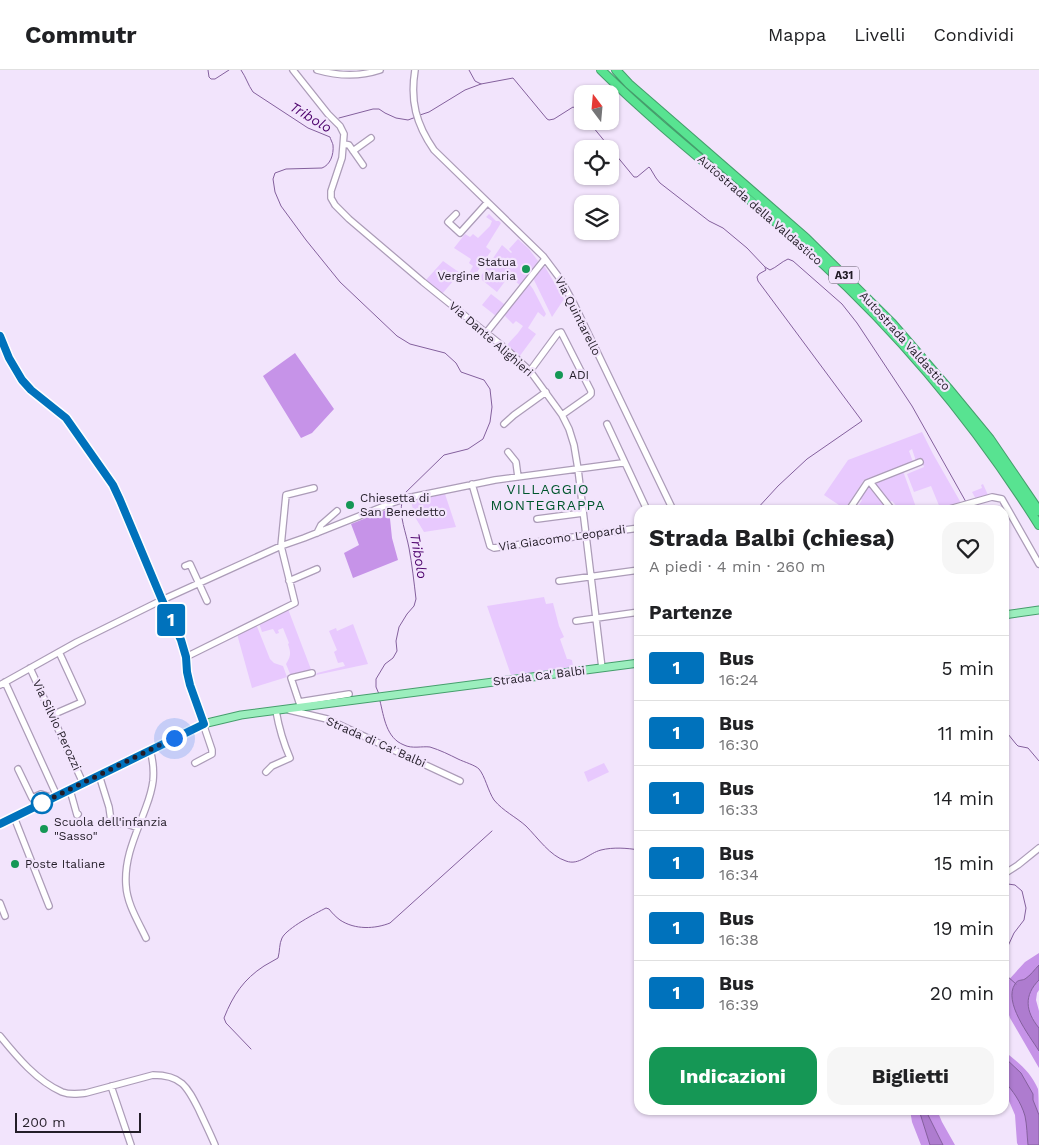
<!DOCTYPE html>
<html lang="it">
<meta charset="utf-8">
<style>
:root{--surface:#fff;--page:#f6f6f6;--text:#202124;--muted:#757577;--line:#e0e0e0;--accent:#159755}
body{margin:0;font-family:"Work Sans",sans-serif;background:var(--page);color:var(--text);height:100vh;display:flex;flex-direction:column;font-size:19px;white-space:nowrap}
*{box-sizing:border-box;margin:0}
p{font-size:16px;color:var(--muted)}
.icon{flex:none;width:28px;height:28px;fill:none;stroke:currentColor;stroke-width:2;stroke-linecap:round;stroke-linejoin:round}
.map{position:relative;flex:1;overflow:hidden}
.details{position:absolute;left:634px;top:435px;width:375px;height:610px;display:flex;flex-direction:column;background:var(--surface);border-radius:15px;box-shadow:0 1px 4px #0004}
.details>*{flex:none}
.badge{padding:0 10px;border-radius:4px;font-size:18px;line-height:32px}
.needle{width:32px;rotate:344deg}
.controls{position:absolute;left:574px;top:15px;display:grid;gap:10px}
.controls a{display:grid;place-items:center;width:45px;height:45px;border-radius:10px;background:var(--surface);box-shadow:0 1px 4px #0004;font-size:25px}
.scale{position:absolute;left:15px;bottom:12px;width:126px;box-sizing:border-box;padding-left:5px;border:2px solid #231d28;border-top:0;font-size:14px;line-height:18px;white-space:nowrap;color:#231d28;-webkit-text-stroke:4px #f2e4fc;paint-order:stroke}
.you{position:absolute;width:25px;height:25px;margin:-12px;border:4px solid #fff;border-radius:50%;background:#1a73e8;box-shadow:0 0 0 8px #1a73e833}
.map>.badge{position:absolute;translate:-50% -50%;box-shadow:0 0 0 2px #fff}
h2{padding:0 15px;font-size:19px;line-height:45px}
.round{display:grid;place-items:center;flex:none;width:52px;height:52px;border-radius:15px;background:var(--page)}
.overview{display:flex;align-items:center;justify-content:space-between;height:85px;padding:0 15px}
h1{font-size:24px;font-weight:700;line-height:38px}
.action{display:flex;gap:10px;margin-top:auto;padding:10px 15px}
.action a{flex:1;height:58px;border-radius:15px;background:var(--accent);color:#fff;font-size:20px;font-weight:700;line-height:58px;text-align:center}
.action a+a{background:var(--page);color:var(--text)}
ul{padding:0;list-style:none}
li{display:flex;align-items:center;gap:15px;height:65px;padding:0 15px;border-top:1px solid var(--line)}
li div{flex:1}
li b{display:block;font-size:19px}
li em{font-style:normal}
li .badge{min-width:55px;font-weight:700;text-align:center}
header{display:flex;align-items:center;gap:30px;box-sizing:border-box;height:70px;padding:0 25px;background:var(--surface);border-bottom:1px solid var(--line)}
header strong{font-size:24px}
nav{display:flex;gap:28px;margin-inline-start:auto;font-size:18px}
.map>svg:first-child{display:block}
.green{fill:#e8c9fe}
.forest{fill:#c693e8}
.water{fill:#ae7ccf;stroke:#84609d}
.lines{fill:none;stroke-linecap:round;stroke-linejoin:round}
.stream{stroke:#84609d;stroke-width:1}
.minor-casing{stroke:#ac9cb8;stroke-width:8}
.major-casing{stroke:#459e6c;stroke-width:9}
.highway-casing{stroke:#459e6c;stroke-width:10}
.minor{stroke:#fff;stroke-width:5.5}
.major{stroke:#9beebd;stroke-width:7}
.highway{stroke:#58e391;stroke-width:8}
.line-casing{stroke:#fff;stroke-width:11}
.line{stroke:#0072bc;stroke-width:8}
.walk{stroke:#231d28;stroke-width:5;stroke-dasharray:0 9}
.poi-dot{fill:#159755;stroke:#f2e4fc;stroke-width:2}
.stop-dot{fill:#fff;stroke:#0072bc;stroke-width:2.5}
.labels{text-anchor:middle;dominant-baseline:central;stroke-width:4.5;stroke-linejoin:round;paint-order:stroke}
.shield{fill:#f2e4fc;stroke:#615968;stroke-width:1}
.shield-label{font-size:11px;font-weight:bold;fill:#231d28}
.street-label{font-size:12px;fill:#231d28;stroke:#f2e4fc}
.poi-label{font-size:12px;fill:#231d28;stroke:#f2e4fc;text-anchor:start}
.water-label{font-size:14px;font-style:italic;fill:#4c016c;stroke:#f2e4fc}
.neighbourhood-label{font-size:14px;letter-spacing:1px;fill:#00562d;stroke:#f2e4fc}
</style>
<header>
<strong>Commutr</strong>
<nav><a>Mappa</a><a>Livelli</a><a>Condividi</a></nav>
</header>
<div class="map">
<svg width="1039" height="1075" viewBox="0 0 1039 1075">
<rect width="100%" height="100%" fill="#f2e4fc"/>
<path class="green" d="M 489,144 L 496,151 L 499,151 L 501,153 L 486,177 L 491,181 L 473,208 L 468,205 L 473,196 L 469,193 L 471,189 L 454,178 L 465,164 L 470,167 L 473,164 L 478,168 L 490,156 L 492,151 L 486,147 Z
M 518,169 L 529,179 L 538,191 L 521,216 L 509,206 L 497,222 L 482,210 L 481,206 L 502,175 L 511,183 L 512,182 L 509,179 Z
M 443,191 L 460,203 L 442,224 L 426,210 Z
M 542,196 L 545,197 L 564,229 L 552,247 L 534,210 L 534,206 Z
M 528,215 L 530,215 L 533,219 L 546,244 L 544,247 L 538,242 L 528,258 L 536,264 L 519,287 L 506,276 L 518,263 L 523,256 L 516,251 L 513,254 L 505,246 L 505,244 Z
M 491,224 L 504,234 L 504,236 L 496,246 L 482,235 Z
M 922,362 L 933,384 L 961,433 L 940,438 L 931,416 L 914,422 L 907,404 L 924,397 L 921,389 L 916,391 L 912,379 L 909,381 L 913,392 L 864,410 L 845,439 L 824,425 L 848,390 Z
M 903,401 L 917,440 L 900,440 L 892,431 L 889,432 L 875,414 L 876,412 Z
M 983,414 L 988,425 L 977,431 L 972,422 L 982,418 L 981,415 Z
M 867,417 L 869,417 L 888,440 L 852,440 L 854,436 L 857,438 L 862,430 L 859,428 Z
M 445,424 L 456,457 L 424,462 L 415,447 L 411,431 Z
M 544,527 L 546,534 L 553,533 L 559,556 L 564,567 L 560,569 L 567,589 L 569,589 L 572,590 L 573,596 L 569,598 L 511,605 L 487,536 Z
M 288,539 L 312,602 L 291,606 L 286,594 C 291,586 291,583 288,574 L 289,573 L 283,558 L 278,560 L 279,563 L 276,564 L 273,559 L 262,562 L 259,553 Z
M 256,554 L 270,589 L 274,593 L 283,596 L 287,607 L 252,618 L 237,564 Z
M 353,554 L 368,594 L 316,605 L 317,603 L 345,596 L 343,592 L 338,593 L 334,582 L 337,580 L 329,561 L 336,558 L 337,561 Z
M 604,693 L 609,702 L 588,712 L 584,702 Z"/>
<path class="forest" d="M 295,283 L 334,339 L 312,363 L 301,368 L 263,306 Z
M 389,439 L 392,468 L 398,490 L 353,508 L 344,483 L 359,475 L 351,454 Z
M 1039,883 L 1039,920 L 1037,923 L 1036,930 L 1039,941 L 1039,998 L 1010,948 L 1004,930 L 1004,915 L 1025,892 Z
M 1004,981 C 1018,992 1031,1002 1038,1019 C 1039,1027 1039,1064 1039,1075 L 1018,1075 L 1017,1073 L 1015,1045 L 1006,1024 L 1004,1022 Z
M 910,1040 L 937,1040 L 942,1052 L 955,1075 L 921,1075 L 912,1052 Z"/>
<path class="water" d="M 1039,895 L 1039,910 C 1024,925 1025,941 1039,958 L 1039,981 C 1029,965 1003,932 1015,914 C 1018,909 1021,911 1025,909 C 1030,906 1035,899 1039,895 Z
M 1004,987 L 1021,1003 L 1033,1024 L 1033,1030 L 1039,1045 L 1039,1075 L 1028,1075 C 1027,1066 1027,1055 1025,1046 C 1021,1032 1013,1021 1004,1011 Z
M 919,1040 L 927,1040 L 928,1045 L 943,1075 L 930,1075 Z"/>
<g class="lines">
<path class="stream" d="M 208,0 L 209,7 L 211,9 L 215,9 L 229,0
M 241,0 C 246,7 248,15 253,22 L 308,58 L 330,67 C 330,68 333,74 333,75 C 334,85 330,95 322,98 L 286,99 L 275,103 L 273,109 L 275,122 L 281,136 L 306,170 L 340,212 L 397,266 L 410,274 L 445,283 L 456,293 L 461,302 L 484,310 L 490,319 L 492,337 L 490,352 L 483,369 L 468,379 L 444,385 L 403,425 L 403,427
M 469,0 L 475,11 L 481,14 L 513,8 L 547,49 L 549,50 L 554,49 L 573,37 L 577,39 L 582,45
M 420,45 L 429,42 L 465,20 L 481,14
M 339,48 L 373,39 L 379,39 L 385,43 L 396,48 L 408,50 L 416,47
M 588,51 L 634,107 L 637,107 L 649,97 L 650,98 L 656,108 L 660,113 L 709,151 L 723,158 L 747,178 L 765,197 L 770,200 C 777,197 781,192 788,189 L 793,191 L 842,234 L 857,253 L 912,336 L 966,432
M 967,435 L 969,438 L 968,440
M 756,440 L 778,416 L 807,389 L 862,351 L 758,211 L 757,207 L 759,204 L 766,200 L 765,198
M 379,624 L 376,617 L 376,609 L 385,594 L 393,588 L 397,581 L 396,571 L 399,557 L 407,544 L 414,536 L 416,529 C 414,512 412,494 409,478 C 406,462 399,447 402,431
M 380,631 C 384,647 386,668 404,675 C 412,679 422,676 430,677 C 440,680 450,685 458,689 C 464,692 475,695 479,699 C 485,706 488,721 494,730 C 503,741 516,747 526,756 C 538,768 550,786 566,791 C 579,796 589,783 601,780 C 613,777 627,778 639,780
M 1004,659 L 1016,674 L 1018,676 L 1028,678 L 1039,691
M 1004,816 L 1008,814 L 1015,815 L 1022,821 L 1026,838 L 1024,850 L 1014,863 L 1008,876 L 1005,886 L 1004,896
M 1004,897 L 1007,906 L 1016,914
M 251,979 L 226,953 L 224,948 C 233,925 244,909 264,896 C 269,893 273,891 278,888 C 280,881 279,874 282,868 C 287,858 316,843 326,838 L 329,839 C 332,843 336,847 340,850 C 355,860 375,859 390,853 L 492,761"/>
<g class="minor-casing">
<path id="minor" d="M 293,0 L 328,44 L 340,56 L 344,64 L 342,88 L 331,121 L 331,128 L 335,135 L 349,149 L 423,212 L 505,278 L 530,301 L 562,345 L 569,359 L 574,375 L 578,399 L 602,598
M 317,0 C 338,6 359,7 380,0
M 415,0 C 410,31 416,54 434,80 L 543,186 L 561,210 L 574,234 L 673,440
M 344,74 L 349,75 L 363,95
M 353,81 L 371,68
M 456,144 L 448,152 L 460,163 L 487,133
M 486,263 L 545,189
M 0,266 L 9,289 L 22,310 L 31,320 L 66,348 L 113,415 L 120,430 L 162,530 L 181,570 L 186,587 L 187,602 L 190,615 L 212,680 L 212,684 L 195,693
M 530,301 L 558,263 L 561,262 L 591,321 L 591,324 L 589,326 L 562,345
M 504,354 L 514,345 L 546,322
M 607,354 L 647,440
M 508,382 L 516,392 L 518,407
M 870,412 L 892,440
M 472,414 L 490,476 L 494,478 L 639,458
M 849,440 L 867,413 L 920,392
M 946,440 L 992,427 L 1002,429 L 1039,494
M 537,449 L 583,443
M 317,463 L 321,455 L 337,441
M 185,496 L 190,494 L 207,531
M 289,511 L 317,499
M 559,511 L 639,500
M 576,551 L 639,542
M 186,587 L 295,533 L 281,476 L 286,425 L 314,418
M 30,598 L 83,713
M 5,612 L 57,726
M 0,615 L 77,572 L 162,530 L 281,476 L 304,468 L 392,433 L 407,428 L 495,410 L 622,393 L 625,394
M 299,632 L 349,624
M 301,638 L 291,608 L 312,603
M 289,640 L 327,649 L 460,711
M 52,645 L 82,632 L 59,582
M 18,699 L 32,728 L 41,724 L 53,728
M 266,702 L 272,696 L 290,688 C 283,672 279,658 276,641
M 99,705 L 109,737 L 111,751 L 114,754 L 125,753 L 138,758
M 70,720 L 77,745 L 78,744
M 14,747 L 49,836
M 1004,804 L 1018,795 L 1039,778
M 0,833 L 5,846
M 146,868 C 138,851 127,834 126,815 C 124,787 137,762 146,737 C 149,729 152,719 153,711 C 154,701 153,690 150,680
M 0,966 C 17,987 37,1011 62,1022 C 70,1025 78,1024 86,1023 L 153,1005 C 181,1005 187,1016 199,1040 C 204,1051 210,1063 215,1075
M 111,1016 L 131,1075"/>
</g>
<g class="major-casing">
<path id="major" d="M 1004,545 L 1039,540
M 0,754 L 203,654 L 241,645 L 639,593"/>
</g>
<g class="highway-casing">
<path id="highway" d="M 601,0 C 670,68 749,126 820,191 C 905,269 978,358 1039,455
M 616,0 L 629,14 L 806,168 L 892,253 L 948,318 L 990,369 L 1039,441"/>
</g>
<use href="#minor" class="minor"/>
<use href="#major" class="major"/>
<use href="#highway" class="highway"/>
</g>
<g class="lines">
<g class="line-casing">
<path id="line" d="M 0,266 L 9,288 L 22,310 L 31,320 L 66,348 L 113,415 L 120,430 L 162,530 L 181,570 L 186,587 L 187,602 L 190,615 L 204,654 L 0,754"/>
</g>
<use href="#line" class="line"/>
<path class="walk" d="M 42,733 L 36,736 L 174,668"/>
</g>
<g class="poi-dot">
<circle cx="526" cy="199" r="5"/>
<circle cx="559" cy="305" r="5"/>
<circle cx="350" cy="435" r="5"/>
<circle cx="44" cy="759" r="5"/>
<circle cx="15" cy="794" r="5"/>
</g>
<circle class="stop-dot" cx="42" cy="733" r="10"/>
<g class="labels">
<rect class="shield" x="829" y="196.5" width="30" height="17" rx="4"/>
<g class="shield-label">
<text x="844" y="205">A31</text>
</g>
<g class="street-label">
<text transform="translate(760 140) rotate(41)">Autostrada della Valdastico</text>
<text transform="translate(578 246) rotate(63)">Via Quintarello</text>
<text transform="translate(491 269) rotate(41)">Via Dante Alighieri</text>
<text transform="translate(905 271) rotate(48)">Autostrada Valdastico</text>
<text transform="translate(562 468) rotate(-8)">Via Giacomo Leopardi</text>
<text transform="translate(539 606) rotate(-7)">Strada Ca' Balbi</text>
<text transform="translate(57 655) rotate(65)">Via Silvio Perozzi</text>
<text transform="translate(376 672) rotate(24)">Strada di Ca' Balbi</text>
</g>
<g class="poi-label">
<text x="516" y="192" text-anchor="end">Statua<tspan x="516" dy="14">Vergine Maria</tspan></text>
<text x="569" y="305">ADI</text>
<text x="360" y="428">Chiesetta di<tspan x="360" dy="14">San Benedetto</tspan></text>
<text x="54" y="752">Scuola dell'infanzia<tspan x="54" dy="14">"Sasso"</tspan></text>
<text x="25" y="794">Poste Italiane</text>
</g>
<g class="water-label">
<text transform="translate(311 47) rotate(31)">Tribolo</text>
<text transform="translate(419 486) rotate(80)">Tribolo</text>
</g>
<g class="neighbourhood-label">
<text x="548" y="419">VILLAGGIO<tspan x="548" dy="16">MONTEGRAPPA</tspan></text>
</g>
</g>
</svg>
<div class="controls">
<a><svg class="needle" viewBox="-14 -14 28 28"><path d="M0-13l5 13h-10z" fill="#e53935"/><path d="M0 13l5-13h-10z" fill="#757577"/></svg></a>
<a><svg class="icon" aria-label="locate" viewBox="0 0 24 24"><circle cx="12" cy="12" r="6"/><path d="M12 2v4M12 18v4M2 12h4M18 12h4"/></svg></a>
<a><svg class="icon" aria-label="layers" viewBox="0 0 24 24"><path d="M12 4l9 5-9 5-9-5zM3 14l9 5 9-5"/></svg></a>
</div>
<div class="scale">200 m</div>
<div class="you" style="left:174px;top:668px"></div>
<b class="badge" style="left:171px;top:550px;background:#0072bc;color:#fff">1</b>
<section class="details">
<div class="overview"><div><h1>Strada Balbi (chiesa)</h1><p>A piedi · 4 min · 260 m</p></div><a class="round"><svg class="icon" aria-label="heart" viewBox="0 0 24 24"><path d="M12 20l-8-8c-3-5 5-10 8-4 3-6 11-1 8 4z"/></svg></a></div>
<h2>Partenze</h2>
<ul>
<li><span class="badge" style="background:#0072bc;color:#fff">1</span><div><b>Bus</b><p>16:24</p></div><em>5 min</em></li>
<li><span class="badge" style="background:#0072bc;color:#fff">1</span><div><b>Bus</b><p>16:30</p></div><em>11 min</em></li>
<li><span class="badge" style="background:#0072bc;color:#fff">1</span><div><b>Bus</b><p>16:33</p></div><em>14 min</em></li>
<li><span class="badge" style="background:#0072bc;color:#fff">1</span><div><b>Bus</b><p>16:34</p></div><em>15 min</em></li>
<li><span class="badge" style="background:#0072bc;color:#fff">1</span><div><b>Bus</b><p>16:38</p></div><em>19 min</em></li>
<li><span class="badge" style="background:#0072bc;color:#fff">1</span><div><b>Bus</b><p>16:39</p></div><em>20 min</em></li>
</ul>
<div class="action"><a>Indicazioni</a><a>Biglietti</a></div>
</section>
</div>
